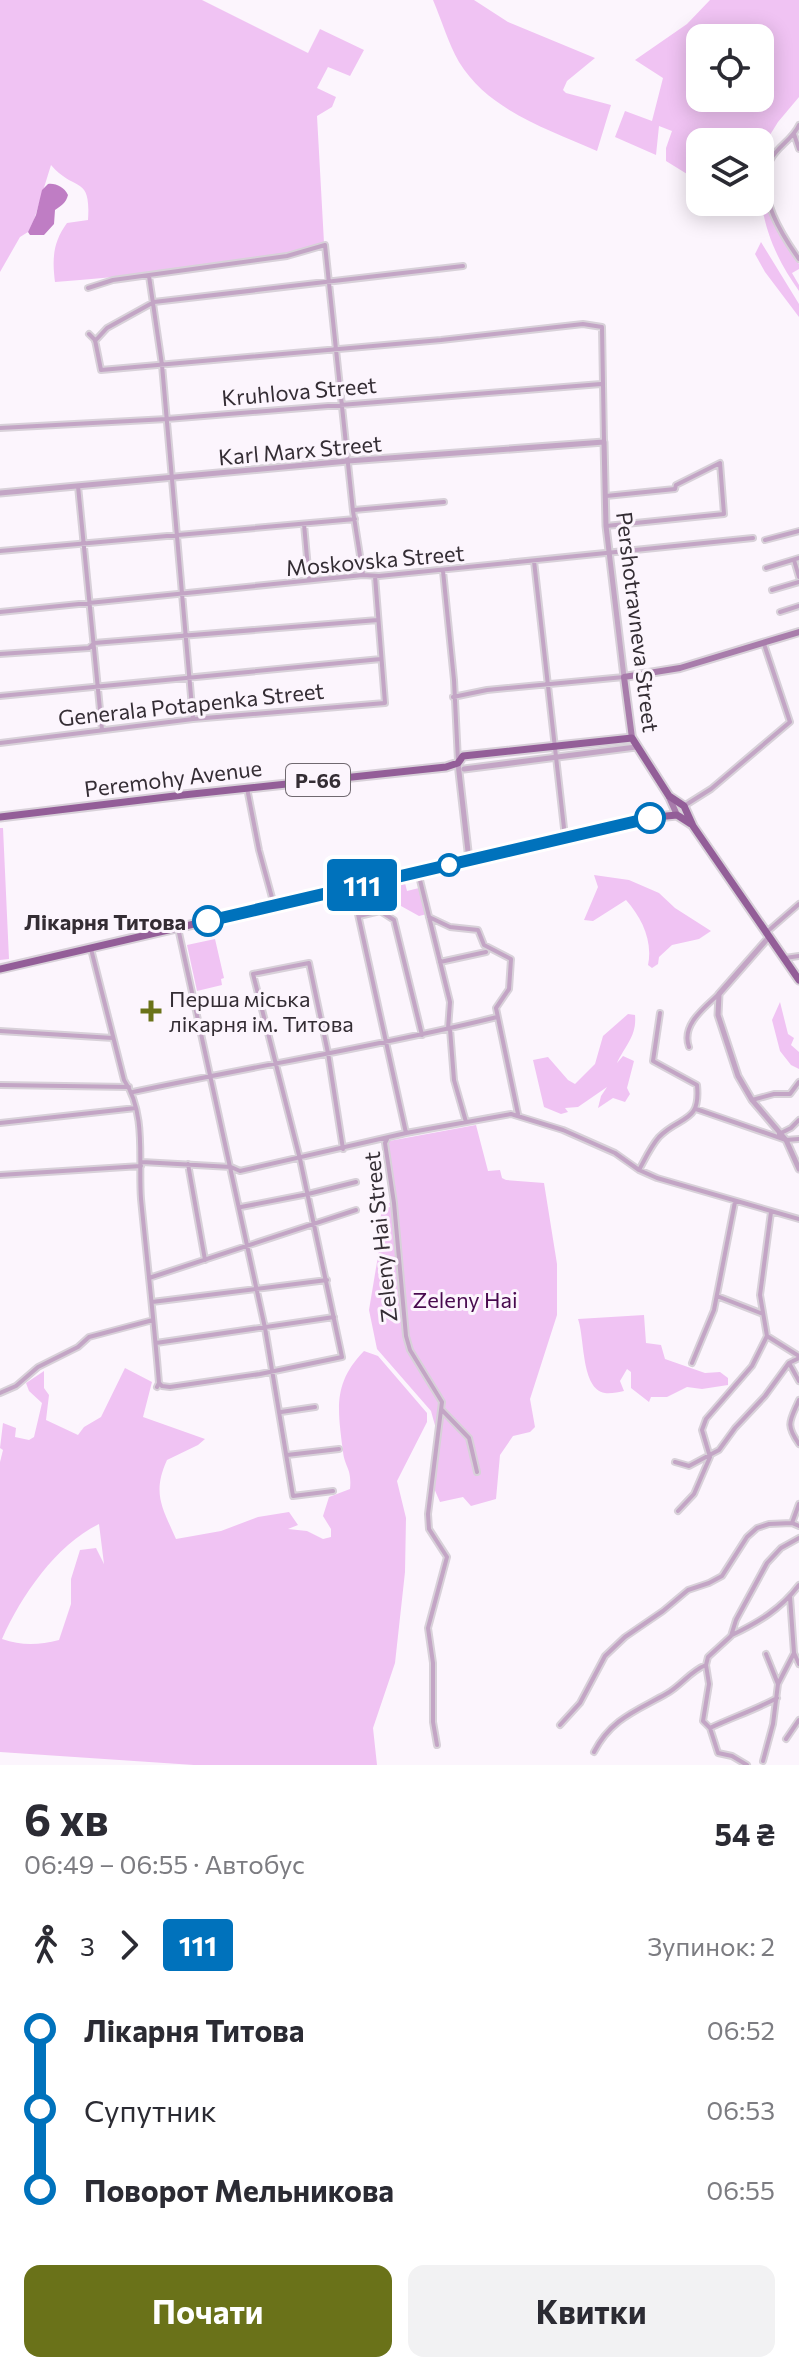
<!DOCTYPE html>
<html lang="uk">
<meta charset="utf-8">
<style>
:root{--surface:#fff;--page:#f2f2f3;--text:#2b2b33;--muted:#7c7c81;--accent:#6a7219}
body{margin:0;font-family:Commissioner,sans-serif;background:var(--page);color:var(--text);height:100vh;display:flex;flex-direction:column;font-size:30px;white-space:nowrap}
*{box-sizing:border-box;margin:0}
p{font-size:26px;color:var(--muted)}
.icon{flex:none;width:44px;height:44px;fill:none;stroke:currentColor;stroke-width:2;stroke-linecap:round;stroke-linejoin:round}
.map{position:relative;height:1765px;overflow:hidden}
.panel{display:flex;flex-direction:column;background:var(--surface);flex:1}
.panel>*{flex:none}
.badge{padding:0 16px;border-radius:6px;font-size:28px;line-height:52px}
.fabs{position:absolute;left:686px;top:24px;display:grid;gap:16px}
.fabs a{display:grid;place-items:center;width:88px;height:88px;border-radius:16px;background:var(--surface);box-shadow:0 4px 20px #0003;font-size:40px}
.map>.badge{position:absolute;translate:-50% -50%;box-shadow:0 0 0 4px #fff}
.legs{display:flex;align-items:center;gap:12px;height:88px;padding:0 24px;font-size:26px}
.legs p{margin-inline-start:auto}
.head{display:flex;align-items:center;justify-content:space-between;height:136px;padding:0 24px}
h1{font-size:44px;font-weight:700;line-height:60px}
.cta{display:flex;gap:16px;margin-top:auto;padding:16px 24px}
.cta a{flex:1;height:92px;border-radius:16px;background:var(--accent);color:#fff;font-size:32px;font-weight:700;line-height:92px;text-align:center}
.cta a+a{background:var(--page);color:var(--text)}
ul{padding:0 24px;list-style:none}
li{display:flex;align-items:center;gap:28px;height:80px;font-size:30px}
li i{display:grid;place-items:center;width:12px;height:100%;margin:0 10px;background:currentColor}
li i::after{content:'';width:20px;height:20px;margin:-10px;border:6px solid;border-radius:50%;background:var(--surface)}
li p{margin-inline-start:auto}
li:first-child i{background:linear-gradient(#0000 50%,currentColor 0)}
li:last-child i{background:linear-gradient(currentColor 50%,#0000 0)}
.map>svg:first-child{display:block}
.green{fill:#f0c3f3;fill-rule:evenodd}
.water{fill:#bf7dc4}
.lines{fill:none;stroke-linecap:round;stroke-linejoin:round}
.minor-casing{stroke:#d8d1d9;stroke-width:8}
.tertiary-casing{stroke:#d8d1d9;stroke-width:9}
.secondary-casing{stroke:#d8d1d9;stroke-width:10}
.primary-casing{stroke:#d8d1d9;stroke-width:11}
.minor{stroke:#c3a5c5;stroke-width:4}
.tertiary{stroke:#c3a5c5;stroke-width:5}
.secondary{stroke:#a87cab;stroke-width:6}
.primary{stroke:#935e98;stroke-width:7}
.line-1-casing{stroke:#fff;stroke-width:18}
.line-1{stroke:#0072bc;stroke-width:12}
.stop-1-dot{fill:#fff;stroke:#0072bc;stroke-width:4}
.poi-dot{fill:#6a7219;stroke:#fcf5fd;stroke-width:3}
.labels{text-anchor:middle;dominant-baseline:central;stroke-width:6;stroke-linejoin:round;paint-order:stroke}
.shield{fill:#fcf5fd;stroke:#706970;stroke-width:2}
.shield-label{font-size:20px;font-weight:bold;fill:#342d34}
.street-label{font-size:22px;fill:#342d34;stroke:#fcf5fd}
.stop-label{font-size:22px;font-weight:bold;fill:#342d34;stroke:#fcf5fd;text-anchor:end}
.poi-label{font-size:22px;fill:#342d34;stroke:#fcf5fd;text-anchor:start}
.park-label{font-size:22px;fill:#480a4e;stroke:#fcf5fd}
</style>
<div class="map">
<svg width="799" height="1765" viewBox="0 0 799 1765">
<rect width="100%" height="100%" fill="#fcf5fd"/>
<path class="green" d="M 0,0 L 202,0 L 308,53 L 320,29 L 364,50 L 350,76 L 328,67 L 317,88 L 336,97 L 332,107 L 317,116 L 324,243 C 238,269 145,274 55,282 C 52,259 53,242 67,223 L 88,220 C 91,174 75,193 51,165 L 34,220 L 28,232 L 20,237 L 0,272 Z
M 433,0 L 474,0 L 508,22 L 595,58 L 567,81 L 563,90 L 566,93 L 611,105 L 597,151 C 548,129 489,111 459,62 C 448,43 442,21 433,0 Z
M 710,0 L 799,0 L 799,97 L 778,122 L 760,151 L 760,142 L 700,142 L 700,182 L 666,161 L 666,148 L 672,131 L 659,126 L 656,155 L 615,137 L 625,111 L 652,121 L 663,78 L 635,60 L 687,24 ZM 700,38 L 760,38 L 760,98 L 700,98 Z
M 760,190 L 763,190 L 778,232 L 799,264 L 799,269 L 792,273 L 799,285 L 799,291 C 777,260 763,229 760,190 Z
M 761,242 L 799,304 L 799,317 L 765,272 L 755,254 Z
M 0,828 L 3,828 L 9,959 L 0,960 Z
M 594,875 L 629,880 L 659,893 L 675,908 L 711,931 L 699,939 L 672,945 L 659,957 L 658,964 L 652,968 L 648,965 C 653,941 642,918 626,900 L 593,921 L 584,920 L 598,887 Z
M 393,882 L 394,886 L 405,883 L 407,891 L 419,888 L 427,914 L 419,916 L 383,896 L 357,900 L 355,890 Z
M 215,939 L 224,978 L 221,979 L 222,985 L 197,991 L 187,945 Z
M 780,1002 L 788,1034 L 794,1038 L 791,1045 L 799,1052 L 799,1069 L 791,1065 L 780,1051 L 772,1020 Z
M 628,1014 L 635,1015 C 637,1036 625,1046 617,1063 L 623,1056 L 634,1061 L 627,1088 L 630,1094 L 625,1102 L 613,1098 L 598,1108 L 601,1096 L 607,1087 L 578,1107 L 565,1108 L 568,1112 L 561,1114 L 544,1107 L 533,1060 L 548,1057 L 568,1080 L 575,1084 L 595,1064 L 603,1036 Z
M 476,1125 L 488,1171 L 500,1170 L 502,1178 L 506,1180 L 544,1183 L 557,1264 L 557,1315 L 530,1399 L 535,1427 L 530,1432 L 513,1436 L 500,1455 L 496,1499 L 471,1506 L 463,1497 L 440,1502 L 433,1486 L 439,1440 L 431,1411 L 377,1349 L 369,1310 L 379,1250 L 378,1225 L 383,1209 L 390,1207 L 389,1203 L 395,1201 L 386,1148 L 389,1141 Z
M 644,1315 L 646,1343 L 661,1345 L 665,1359 L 705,1373 L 720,1372 L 728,1378 L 728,1385 L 702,1389 L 687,1387 L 667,1397 L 651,1397 L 649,1402 L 631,1388 L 631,1372 L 627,1369 L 620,1381 L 624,1391 C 619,1392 610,1394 605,1393 C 581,1389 585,1339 578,1319 Z
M 364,1351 L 378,1356 L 427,1413 L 427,1422 L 397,1481 L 406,1518 L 405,1572 L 395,1663 L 373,1728 L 377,1765 L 194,1765 L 0,1752 L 0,1462 L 3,1450 L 0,1448 L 3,1423 L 16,1428 L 15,1437 L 29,1440 L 34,1437 L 42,1403 L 29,1391 L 26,1383 L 44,1371 L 44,1388 L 49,1395 L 46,1420 L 78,1435 L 84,1427 L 101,1417 L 125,1368 L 152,1382 L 143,1417 L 205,1439 L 198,1445 L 167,1460 C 152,1493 162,1507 176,1539 L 221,1531 L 258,1517 L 289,1512 L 298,1525 L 288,1529 L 307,1531 L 323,1539 L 331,1537 L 331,1529 L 323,1516 L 329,1497 L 350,1489 C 352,1468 345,1468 343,1452 C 338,1410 332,1384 364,1351 ZM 99,1524 L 104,1564 L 96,1548 L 80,1550 L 71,1579 L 71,1604 L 59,1640 C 39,1645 22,1646 2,1639 C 21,1596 56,1545 99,1524 Z"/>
<path class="water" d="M 48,184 C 56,183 64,187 68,195 C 66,203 61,206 55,210 L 54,224 L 44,235 L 30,235 L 28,232 L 36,215 L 42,190 Z"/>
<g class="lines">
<g class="minor-casing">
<path id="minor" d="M 799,125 C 793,139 778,146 771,159 C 753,190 781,234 799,259
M 794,134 L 799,149
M 149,276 L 162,365 L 193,719
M 88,288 L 113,280 L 287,256 L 325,245 L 353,511 L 363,575
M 89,334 L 95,340 L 101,370 L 441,340 L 583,324 L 602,327 L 604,442
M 95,341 L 107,328 L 154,302 L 463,266
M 0,428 L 167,419 L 601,384
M 78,486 L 102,730
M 606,496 L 675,489 L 676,485 L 720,463 L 724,514 L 606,526
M 354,510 L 444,502
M 304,524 L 309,580
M 765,540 L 799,531
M 0,551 L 355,519
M 794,560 L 799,577
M 534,561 L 565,837
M 766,568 L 799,558
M 443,571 L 454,680 L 458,761
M 772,590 L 799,582
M 0,612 L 363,575 L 379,576 L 753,538
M 780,612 L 799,606
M 0,654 L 89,648 L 94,643 L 378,620
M 0,696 L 381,659
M 453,697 L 487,690 L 624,677
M 0,743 L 193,719 L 385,703 L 375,576
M 247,788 L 259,850 L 274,905
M 684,806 L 711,789 L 790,722 L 764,644
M 418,872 L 450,1002 L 448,1029
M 352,887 L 406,1133
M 359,916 L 380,911 L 394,920 L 422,1035
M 429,917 L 450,927 L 478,930 L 484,945 L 511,959 L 509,989 L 496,1008 L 518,1114
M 178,928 L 265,1328 L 293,1496 L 333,1491
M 768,931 L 799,904
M 91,949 L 124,1080 C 147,1114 138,1160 141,1199 C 147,1260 154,1321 159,1383 L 157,1387
M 785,958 L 799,956
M 440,962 L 486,952
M 450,1029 L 454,1080 L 466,1122
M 0,1031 L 113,1038
M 689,1047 C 681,1025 704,1008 719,994
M 0,1085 L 129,1087
M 133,1092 C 254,1066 376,1047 497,1017
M 752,1100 L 774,1094 L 790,1094 L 799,1082
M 696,1109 L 786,1140 L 799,1139
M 0,1123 L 136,1108
M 779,1134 L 791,1128 L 799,1120
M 387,1139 L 385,1143 L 394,1203 L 406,1336 L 410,1350 L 442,1402 L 428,1514 L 429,1529 L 447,1557 L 428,1628 L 433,1663 L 433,1722 L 437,1745
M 142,1162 L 231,1167 L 240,1171 L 406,1133 L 511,1114 L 563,1130 L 615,1153 L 639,1170 L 657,1178 L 799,1219
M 188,1164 L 205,1260
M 639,1170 C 645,1159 651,1146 659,1137 C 680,1115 701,1124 697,1085 L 653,1061 L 660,1013
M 0,1175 L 141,1166
M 241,1207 L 308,1194 L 356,1182
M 149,1278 L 356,1210
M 717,1296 L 763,1314
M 152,1302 L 327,1280
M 767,1336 L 799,1356
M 156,1343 L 334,1317
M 692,1363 L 714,1310 L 735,1202
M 789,1363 L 799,1381
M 159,1383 L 162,1386 L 170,1387 L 260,1374 L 342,1357 L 300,1159 L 253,974 L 309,963 L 328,1053 L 343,1149
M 0,1393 L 16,1386 L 38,1367 L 78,1347 L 89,1337 L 153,1320
M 799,1400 C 790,1421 785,1424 799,1444
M 442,1410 L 469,1438 L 477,1472
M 281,1412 L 315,1407
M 287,1455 L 339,1449
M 675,1462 L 689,1466 L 719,1450 L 735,1428 L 765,1396 L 789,1363 L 799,1358
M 678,1511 L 694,1494 L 710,1457 L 702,1430 L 706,1419 L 752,1366 L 767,1336 L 760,1295 L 771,1212
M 792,1523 L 799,1504
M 732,1635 C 759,1622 781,1609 799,1585
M 794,1653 L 799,1664
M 766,1654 L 778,1684
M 560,1725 L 580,1703 L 605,1656 L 625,1637 L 663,1611 L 688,1590 L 709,1583 L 722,1576 L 747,1537 L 757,1528 L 769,1524 L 792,1523 L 799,1526
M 710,1728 C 733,1717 755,1710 777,1698
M 786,1739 L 799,1720
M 594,1752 C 611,1719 636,1711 666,1694 C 681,1686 690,1671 706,1665
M 763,1761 L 773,1724 L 778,1684 L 794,1653 L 790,1597
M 747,1765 L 732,1756 L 718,1753 L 710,1728 L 703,1721 L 709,1684 L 706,1665 L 708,1657 L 731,1636 L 736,1620 L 767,1563 L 781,1548 L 799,1538"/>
</g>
<g class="tertiary-casing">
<path id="tertiary" d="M 0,493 L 348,461 L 604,442 L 606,526 L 624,677
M 458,763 L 469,860
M 464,769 L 636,747
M 769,937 L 719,994 L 718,1015 L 738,1076 L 752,1100 L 786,1140 L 799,1169"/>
</g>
<g class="secondary-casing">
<path id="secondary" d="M 632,738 L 624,677 L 680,668 L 799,632
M 669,797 L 677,815"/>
</g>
<g class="primary-casing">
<path id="primary" d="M 0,817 L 183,795 L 446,767 L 458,763 L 463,756 L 632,738 L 669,796 L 684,806 L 693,826 L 799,980
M 0,969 L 656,817 L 677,815 L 691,824"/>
</g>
<use href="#minor" class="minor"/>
<use href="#tertiary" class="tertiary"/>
<use href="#secondary" class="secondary"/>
<use href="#primary" class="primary"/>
</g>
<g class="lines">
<g class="line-1-casing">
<path id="line-1" d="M 208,921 L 650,818"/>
</g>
<use href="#line-1" class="line-1"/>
</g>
<g class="stop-1-dot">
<circle cx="650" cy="818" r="14"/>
<circle cx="449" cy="865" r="10"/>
<circle cx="208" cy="921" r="14"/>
</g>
<path class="poi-dot" d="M147 999h8v8h8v8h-8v8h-8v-8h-8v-8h8z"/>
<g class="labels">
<rect class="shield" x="286" y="764" width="64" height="32" rx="6"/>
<g class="shield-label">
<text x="318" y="780">Р-66</text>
</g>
<g class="street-label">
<text transform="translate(299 391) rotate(-5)">Kruhlova Street</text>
<text transform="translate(300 450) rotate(-5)">Karl Marx Street</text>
<text transform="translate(375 560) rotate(-5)">Moskovska Street</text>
<text transform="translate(638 622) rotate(83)">Pershotravneva Street</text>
<text transform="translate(191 704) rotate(-6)">Generala Potapenka Street</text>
<text transform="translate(173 778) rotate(-7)">Peremohy Avenue</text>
<text transform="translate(380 1237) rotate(-96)">Zeleny Hai Street</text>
</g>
<g class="stop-label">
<text x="186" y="921">Лікарня Титова</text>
</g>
<g class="poi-label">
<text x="169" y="998">Перша міська<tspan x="169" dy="25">лікарня ім. Титова</tspan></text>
</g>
<g class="park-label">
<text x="465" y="1299">Zeleny Hai</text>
</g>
</g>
</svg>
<div class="fabs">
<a><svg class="icon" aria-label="locate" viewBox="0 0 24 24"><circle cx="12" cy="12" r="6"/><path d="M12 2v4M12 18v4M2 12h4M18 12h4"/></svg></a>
<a><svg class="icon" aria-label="layers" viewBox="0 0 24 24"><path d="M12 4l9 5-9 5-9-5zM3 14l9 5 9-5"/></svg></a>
</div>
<b class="badge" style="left:362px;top:885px;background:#0072bc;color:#fff">111</b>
</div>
<section class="panel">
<div class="head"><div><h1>6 хв</h1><p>06:49 – 06:55 · Автобус</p></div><b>54 ₴</b></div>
<div class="legs"><svg class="icon" aria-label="walk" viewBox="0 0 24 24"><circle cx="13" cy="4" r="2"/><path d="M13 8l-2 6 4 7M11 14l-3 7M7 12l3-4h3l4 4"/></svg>3<svg class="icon" aria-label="forward" viewBox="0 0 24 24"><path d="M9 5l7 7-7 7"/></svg><b class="badge" style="background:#0072bc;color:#fff">111</b><p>Зупинок: 2</p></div>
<ul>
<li><i style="color:#0072bc"></i><b>Лікарня Титова</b><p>06:52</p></li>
<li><i style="color:#0072bc"></i><span>Супутник</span><p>06:53</p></li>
<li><i style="color:#0072bc"></i><b>Поворот Мельникова</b><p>06:55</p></li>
</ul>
<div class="cta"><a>Почати</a><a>Квитки</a></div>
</section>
